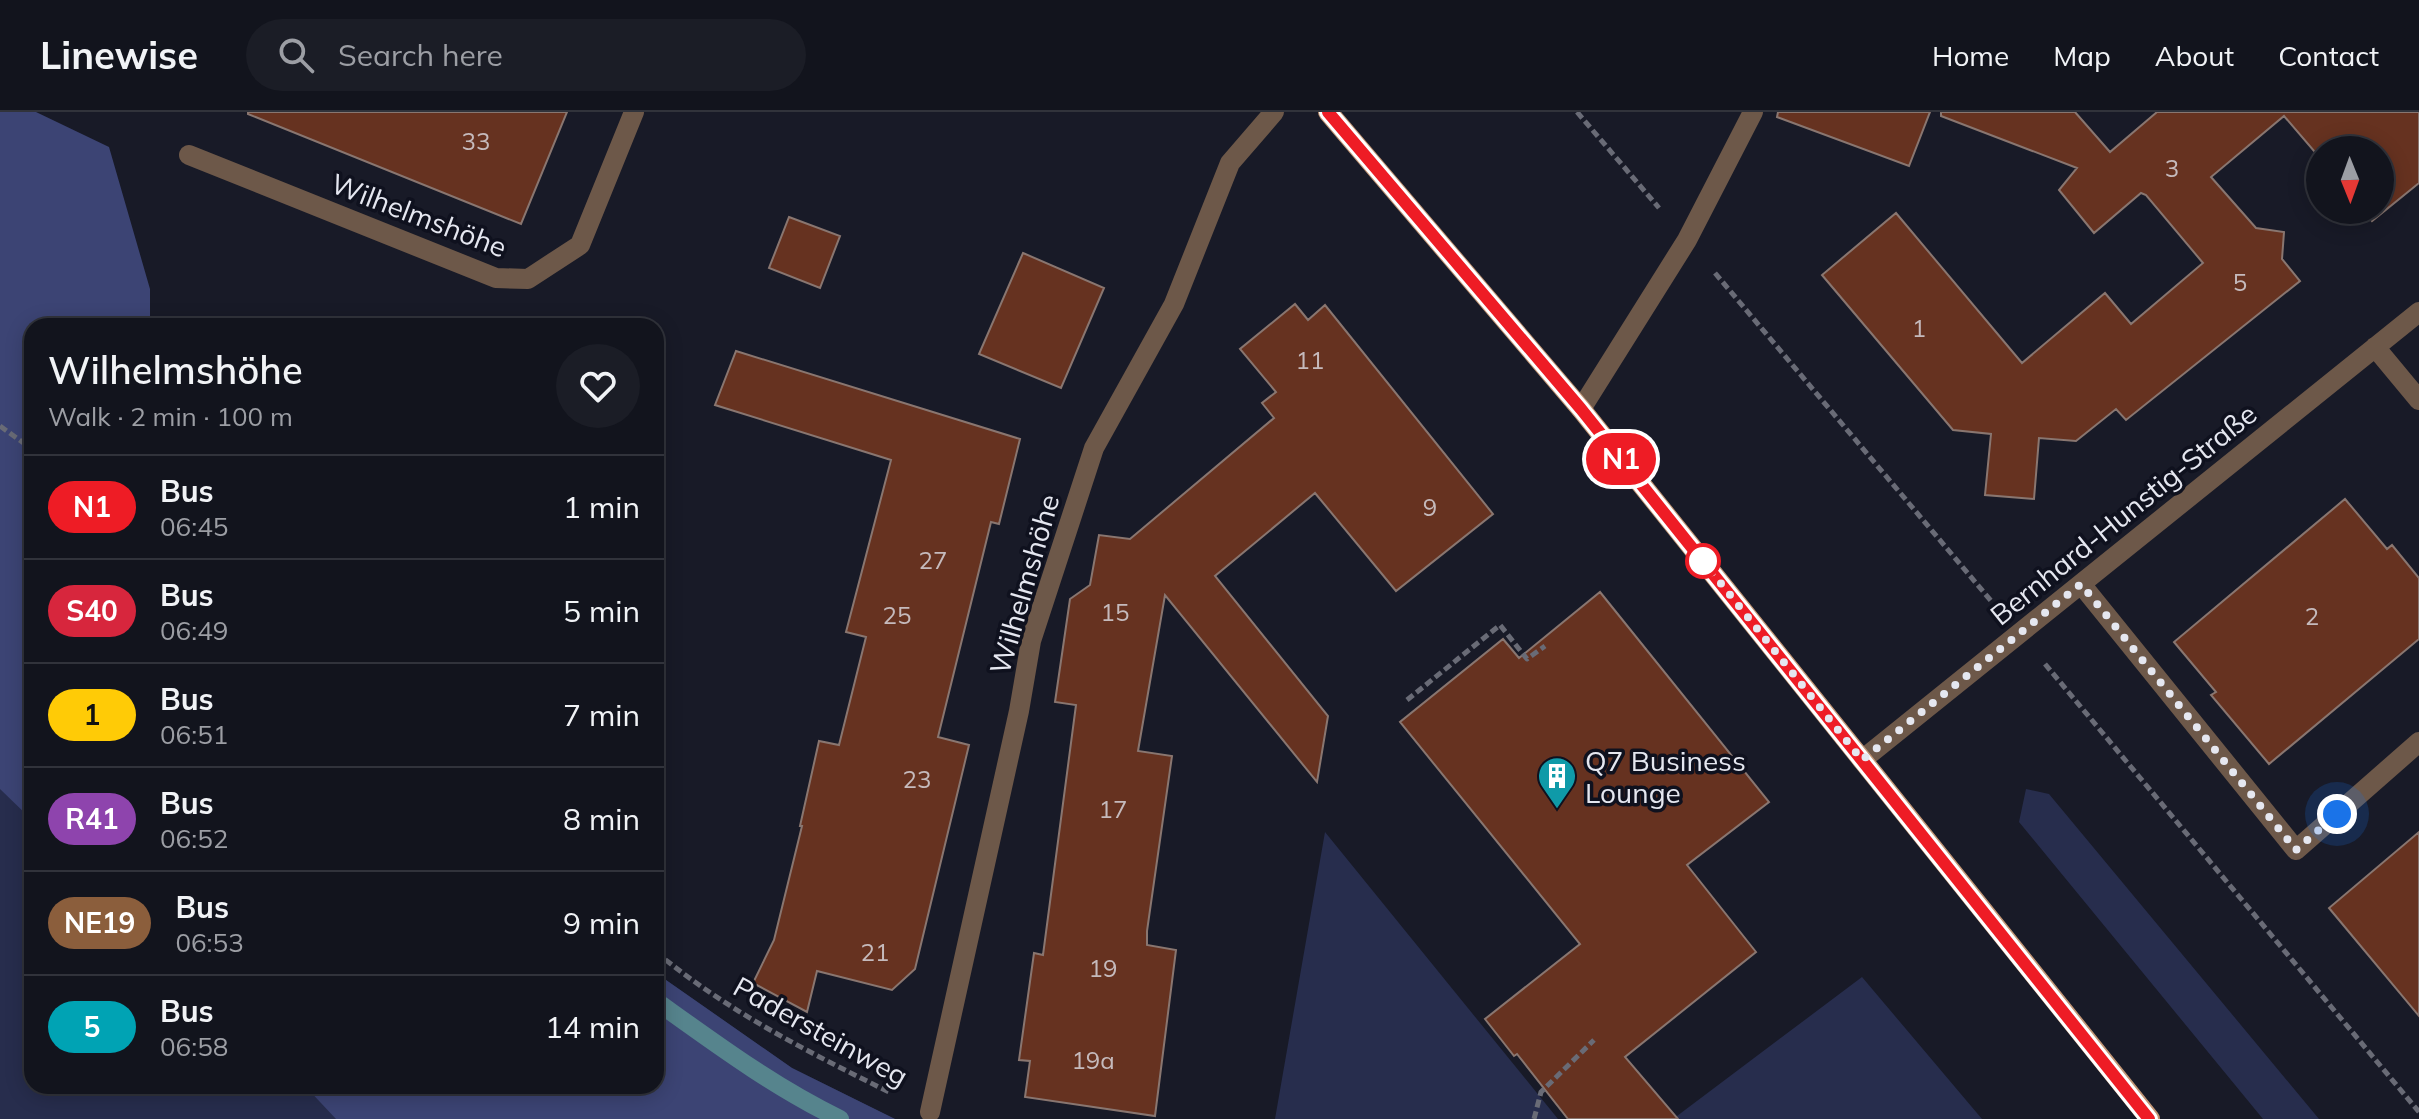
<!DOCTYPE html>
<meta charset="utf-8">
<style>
:root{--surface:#12141d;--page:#1b1d26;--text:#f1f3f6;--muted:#9c9ea4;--line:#31333b}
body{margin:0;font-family:Mulish,sans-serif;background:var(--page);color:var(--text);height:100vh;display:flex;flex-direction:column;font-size:30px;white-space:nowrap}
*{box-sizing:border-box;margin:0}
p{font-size:26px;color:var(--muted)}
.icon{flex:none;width:44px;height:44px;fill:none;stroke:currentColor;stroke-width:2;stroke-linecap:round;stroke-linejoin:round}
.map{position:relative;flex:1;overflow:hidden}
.side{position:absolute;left:24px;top:206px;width:640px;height:776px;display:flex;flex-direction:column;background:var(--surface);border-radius:24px;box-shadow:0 4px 20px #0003,0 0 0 2px var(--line)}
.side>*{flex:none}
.badge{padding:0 16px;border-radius:26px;font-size:28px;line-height:52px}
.needle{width:52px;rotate:179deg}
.fabs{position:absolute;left:2306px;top:24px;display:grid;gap:16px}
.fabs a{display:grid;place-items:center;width:88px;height:88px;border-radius:50%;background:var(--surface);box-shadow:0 4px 20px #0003,0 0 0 2px var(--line);font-size:40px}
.you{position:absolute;width:40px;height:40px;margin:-20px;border:6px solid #fff;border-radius:50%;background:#1a73e8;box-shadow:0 0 0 12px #1a73e833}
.map>.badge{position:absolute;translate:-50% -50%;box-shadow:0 0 0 4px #fff}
.round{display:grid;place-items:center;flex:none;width:84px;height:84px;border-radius:42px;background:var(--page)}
.headline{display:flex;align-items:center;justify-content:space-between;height:136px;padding:0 24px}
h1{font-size:38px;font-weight:600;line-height:60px}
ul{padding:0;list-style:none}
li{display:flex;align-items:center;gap:24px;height:104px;padding:0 24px;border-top:2px solid var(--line)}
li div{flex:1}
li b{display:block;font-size:30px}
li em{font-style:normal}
li .badge{min-width:88px;font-weight:700;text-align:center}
header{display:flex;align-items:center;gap:48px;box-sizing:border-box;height:112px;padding:0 40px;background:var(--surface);border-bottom:2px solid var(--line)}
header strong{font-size:38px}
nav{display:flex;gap:44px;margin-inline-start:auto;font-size:28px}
.search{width:560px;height:72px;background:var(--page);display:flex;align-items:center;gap:20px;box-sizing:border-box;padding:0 28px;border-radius:44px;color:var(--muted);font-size:30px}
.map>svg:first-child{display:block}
.green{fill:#272d4d}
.forest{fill:#3c4474}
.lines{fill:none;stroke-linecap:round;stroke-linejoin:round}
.stream{stroke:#56848d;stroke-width:18}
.building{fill:#663220;stroke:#897670;stroke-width:2}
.path{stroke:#696b76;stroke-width:5;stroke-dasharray:8 4;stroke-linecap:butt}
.minor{stroke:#6d5849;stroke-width:20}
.major{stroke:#c19575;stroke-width:20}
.line-casing{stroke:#fff;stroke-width:18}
.line{stroke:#ee1c25;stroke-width:12}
.walk{stroke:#e5e7f0;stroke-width:8;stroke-dasharray:0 14.4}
.stop-dot{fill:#fff;stroke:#ee1c25;stroke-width:4}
.labels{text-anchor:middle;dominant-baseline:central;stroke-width:7;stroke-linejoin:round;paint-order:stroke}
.number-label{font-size:24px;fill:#c5babc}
.street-label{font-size:28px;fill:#e5e7f0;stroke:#0f111e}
.poi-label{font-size:28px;fill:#e5e7f0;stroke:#0f111e;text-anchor:start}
</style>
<header>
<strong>Linewise</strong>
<div class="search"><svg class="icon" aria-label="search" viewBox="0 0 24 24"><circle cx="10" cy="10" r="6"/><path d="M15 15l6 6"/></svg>Search here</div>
<nav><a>Home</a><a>Map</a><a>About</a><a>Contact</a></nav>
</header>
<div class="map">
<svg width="2419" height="1007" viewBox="0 0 2419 1007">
<rect width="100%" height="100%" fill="#181a27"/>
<path class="green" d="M 0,309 L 32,332 L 32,974 L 656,974 L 656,861 L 792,956 L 895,1007 L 0,1007 Z
M 2026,677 L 2049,682 L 2319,1007 L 2263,1007 L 2019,710 Z
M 1325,720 L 1558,1007 L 1275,1007 Z
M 1862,865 L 1982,1007 L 1673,1007 Z"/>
<path class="forest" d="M 0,0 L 36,0 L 109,35 L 150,177 L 150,214 L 32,214 L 32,708 L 0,677 Z
M 656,861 L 792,956 L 895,1007 L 336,1007 L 305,974 L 656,974 Z"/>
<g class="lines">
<path class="stream" d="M 656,889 C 716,932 774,975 840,1007"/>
</g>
<path class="building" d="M 248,0 L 567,0 L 521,112 L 248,2 Z
M 1778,0 L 1930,0 L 1909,54 L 1777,5 Z
M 1941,0 L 2075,0 L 2110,40 L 2157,0 L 2419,0 L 2419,71 L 2372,109 L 2363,98 L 2380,98 L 2380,38 L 2320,38 L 2320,46 L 2284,4 L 2211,65 L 2256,116 L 2284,120 L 2282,147 L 2300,169 L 2126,308 L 2116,297 L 2076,329 L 2039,326 L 2034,387 L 1985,383 L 1991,322 L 1953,318 L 1822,163 L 1896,101 L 2022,251 L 2105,181 L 2131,212 L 2203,151 L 2146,83 L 2141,81 L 2094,121 L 2059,78 L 2077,56 L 1941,4 Z
M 789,105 L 840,124 L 820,176 L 769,156 Z
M 1023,141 L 1104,176 L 1061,276 L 979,242 Z
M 1295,192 L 1308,208 L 1325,193 L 1493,402 L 1396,479 L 1315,381 L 1215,464 L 1328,604 L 1317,670 L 1165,483 L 1138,639 L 1172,644 L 1147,819 L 1147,833 L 1176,838 L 1155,1004 L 1025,985 L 1030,949 L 1019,948 L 1034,841 L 1043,843 L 1076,593 L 1055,590 L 1070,487 L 1090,473 L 1099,423 L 1130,427 L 1274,306 L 1262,291 L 1276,280 L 1240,237 Z
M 736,239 L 1020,327 L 999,412 L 991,410 L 938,625 L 969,633 L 915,857 L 892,878 L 817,859 L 807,900 L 753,871 L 774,828 L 802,714 L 800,714 L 819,629 L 839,633 L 866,525 L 846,520 L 891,348 L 715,293 Z
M 2345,387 L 2387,437 L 2392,433 L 2419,466 L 2419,527 L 2269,652 L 2211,583 L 2216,580 L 2174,530 Z
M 1600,480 L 1769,690 L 1687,753 L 1756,840 L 1625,945 L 1678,1007 L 1568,1007 L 1517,942 L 1514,944 L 1485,907 L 1580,832 L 1400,610 L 1503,527 L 1519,546 Z
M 2419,720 L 2419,904 L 2329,796 Z"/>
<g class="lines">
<path class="path" d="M 1577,0 L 1659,96
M 1715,161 L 1992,490
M 0,314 L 32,337
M 2045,552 L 2419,1000
M 1407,588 L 1500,513 L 1527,547 L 1545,534
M 656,840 C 727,899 808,940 891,981
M 1534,1007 L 1541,980 L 1594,928"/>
<path class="minor" d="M 189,43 L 496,166 L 528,167 L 580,133 L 634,0
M 2375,235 L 2419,288
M 1581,297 L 1687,128 L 1753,0
M 2081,472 L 2296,738 L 2419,630
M 1862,648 L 2419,200
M 930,1000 L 1019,599 L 1031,529 L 1094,336 L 1174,192 L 1230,51 L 1274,0"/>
<path class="major" d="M 1328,0 L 1581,297 L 2150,1007"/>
</g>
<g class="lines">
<g class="line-casing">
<path id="line" d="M 1328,0 L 1581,297 L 2149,1007"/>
</g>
<use href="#line" class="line"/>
<path class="walk" d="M 1703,449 L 1862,648 L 2081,472 L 2296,738 L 2337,702"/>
</g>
<defs>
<g id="building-pin" transform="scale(2)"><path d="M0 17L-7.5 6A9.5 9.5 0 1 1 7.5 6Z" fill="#0f9aa8" stroke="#0f111e"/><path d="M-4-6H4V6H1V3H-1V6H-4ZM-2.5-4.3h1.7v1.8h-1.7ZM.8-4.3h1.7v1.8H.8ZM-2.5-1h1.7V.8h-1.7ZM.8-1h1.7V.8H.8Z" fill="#fff"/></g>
</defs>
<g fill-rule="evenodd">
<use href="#building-pin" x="1557" y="664"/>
</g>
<circle class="stop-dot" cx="1703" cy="449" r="16"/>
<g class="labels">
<g class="number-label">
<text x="476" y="29">33</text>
<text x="2172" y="56">3</text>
<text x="2240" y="170">5</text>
<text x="1919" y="216">1</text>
<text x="1310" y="248">11</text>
<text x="1430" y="395">9</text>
<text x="933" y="448">27</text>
<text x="1115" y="500">15</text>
<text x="897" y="503">25</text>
<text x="2312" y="504">2</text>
<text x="917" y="667">23</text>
<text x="1113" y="697">17</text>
<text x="875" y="840">21</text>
<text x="1103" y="856">19</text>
<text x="1093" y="948">19a</text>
</g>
<g class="street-label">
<text transform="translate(419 103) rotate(21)">Wilhelmshöhe</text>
<text transform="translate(2123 402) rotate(-39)">Bernhard-Hunstig-Straße</text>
<text transform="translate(1024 472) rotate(-74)">Wilhelmshöhe</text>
<text transform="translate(821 919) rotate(29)">Padersteinweg</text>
</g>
<g class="poi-label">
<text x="1585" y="648">Q7 Business<tspan x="1585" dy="32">Lounge</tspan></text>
</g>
</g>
</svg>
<div class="fabs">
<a><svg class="needle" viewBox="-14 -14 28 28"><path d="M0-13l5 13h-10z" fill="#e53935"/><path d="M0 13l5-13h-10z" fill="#9c9ea4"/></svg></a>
</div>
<div class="you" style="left:2337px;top:702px"></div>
<b class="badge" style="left:1621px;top:347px;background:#ee1c25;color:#fff">N1</b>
<section class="side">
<div class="headline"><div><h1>Wilhelmshöhe</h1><p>Walk · 2 min · 100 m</p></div><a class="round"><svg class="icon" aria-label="heart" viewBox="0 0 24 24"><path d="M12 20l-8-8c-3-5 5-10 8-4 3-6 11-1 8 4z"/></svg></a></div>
<ul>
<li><span class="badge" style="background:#ee1c25;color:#fff">N1</span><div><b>Bus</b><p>06:45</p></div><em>1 min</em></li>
<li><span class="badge" style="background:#d7263d;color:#fff">S40</span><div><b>Bus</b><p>06:49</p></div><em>5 min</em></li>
<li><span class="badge" style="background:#ffcb06;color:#111">1</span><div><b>Bus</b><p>06:51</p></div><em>7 min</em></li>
<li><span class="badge" style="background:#8e44ad;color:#fff">R41</span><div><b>Bus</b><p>06:52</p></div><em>8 min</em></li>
<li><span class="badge" style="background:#8b5e3c;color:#fff">NE19</span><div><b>Bus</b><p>06:53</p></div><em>9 min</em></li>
<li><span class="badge" style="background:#00a3b4;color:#fff">5</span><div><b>Bus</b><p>06:58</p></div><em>14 min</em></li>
</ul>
</section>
</div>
